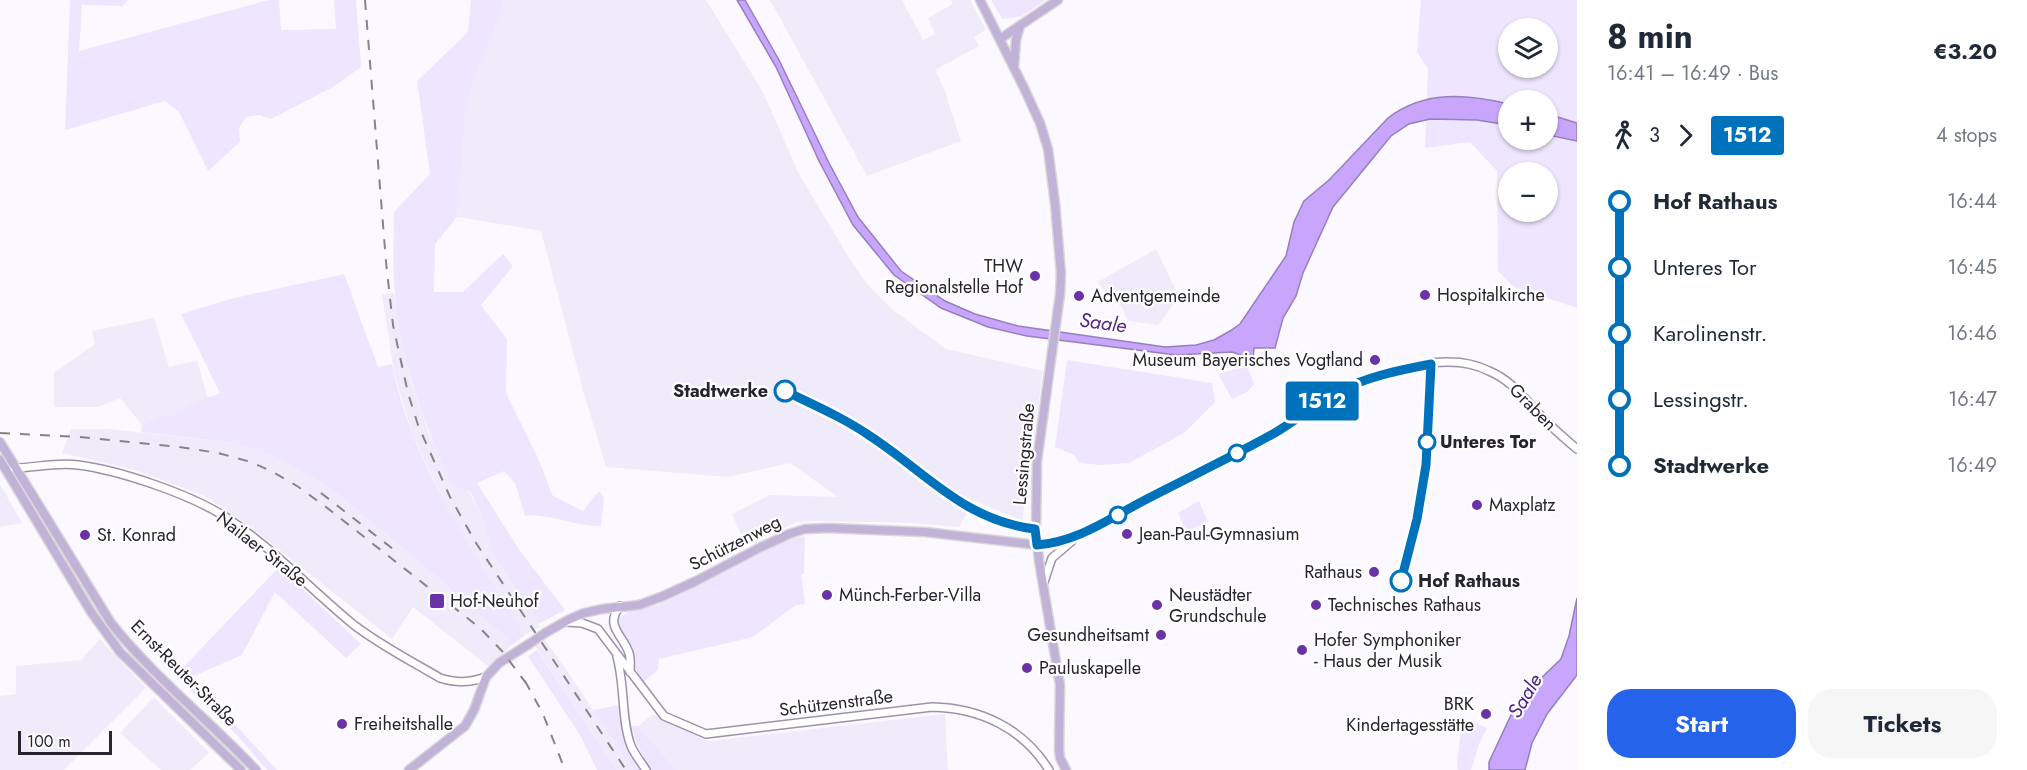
<!DOCTYPE html>
<meta charset="utf-8">
<style>
:root{--surface:#fff;--page:#f6f6f7;--text:#1f2937;--muted:#747a83;--accent:#2563eb}
body{margin:0;font-family:Jost,sans-serif;background:var(--page);color:var(--text);height:100vh;display:flex;flex-direction:column;font-size:22px;white-space:nowrap}
*{box-sizing:border-box;margin:0}
p{font-size:20px;color:var(--muted)}
.icon{flex:none;width:33px;height:33px;fill:none;stroke:currentColor;stroke-width:2;stroke-linecap:round;stroke-linejoin:round}
.map{position:relative;flex:1;overflow:hidden}
.side{display:flex;flex-direction:column;background:var(--surface);width:450px}
.side>*{flex:none}
.badge{padding:0 12px;border-radius:4px;font-size:21px;line-height:39px}
.fabs{position:absolute;left:1498px;top:18px;display:grid;gap:12px}
.fabs a{display:grid;place-items:center;width:60px;height:60px;border-radius:50%;background:var(--surface);box-shadow:0 2px 4px #0004;font-size:30px}
.scale{position:absolute;left:18px;bottom:15px;width:94px;box-sizing:border-box;padding-left:6px;border:3px solid #27242e;border-top:0;font-size:16px;line-height:21px;white-space:nowrap;color:#27242e;-webkit-text-stroke:4px #fff;paint-order:stroke}
.map>.badge{position:absolute;translate:-50% -50%;box-shadow:0 0 0 3px #fff}
.legs{display:flex;align-items:center;gap:9px;height:66px;padding:0 30px;font-size:20px}
.legs p{margin-inline-start:auto}
.overview{display:flex;align-items:center;justify-content:space-between;height:102px;padding:0 30px}
h1{font-size:33px;font-weight:700;line-height:45px}
.button{display:flex;gap:12px;margin-top:auto;padding:12px 30px}
.button a{flex:1;height:69px;border-radius:24px;background:var(--accent);color:#fff;font-size:24px;font-weight:700;line-height:69px;text-align:center}
.button a+a{background:var(--page);color:var(--text)}
ul{padding:0 30px;list-style:none}
li{display:flex;align-items:center;gap:21px;height:66px;font-size:22px}
li i{display:grid;place-items:center;width:9px;height:100%;margin:0 8px;background:currentColor}
li i::after{content:'';width:15px;height:15px;margin:-8px;border:4px solid;border-radius:50%;background:var(--surface)}
li p{margin-inline-start:auto}
li:first-child i{background:linear-gradient(#0000 50%,currentColor 0)}
li:last-child i{background:linear-gradient(currentColor 50%,#0000 0)}
main{display:flex;flex:1;min-height:0}
.map>svg:first-child{display:block}
.built{fill:#f0ebfa}
.green{fill:#eee6fe;fill-rule:evenodd}
.water{fill:#c7a6fc;stroke:#977fbe;stroke-width:1.5}
.lines{fill:none;stroke-linecap:round;stroke-linejoin:round}
.tertiary-casing{stroke:#9c92ac;stroke-width:10}
.primary-casing{stroke:#d8d8d9;stroke-width:11}
.tertiary{stroke:#fff;stroke-width:7}
.primary{stroke:#c1b2d8;stroke-width:8}
.rail{stroke:#86838b;stroke-width:2;stroke-dasharray:10 10;stroke-linecap:butt}
.primary-bridge-casing{stroke:#d8d8d9;stroke-width:11;stroke-linecap:butt}
.primary-bridge{stroke:#c1b2d8;stroke-width:8}
.line-1-casing{stroke:#fff;stroke-width:14}
.line-1{stroke:#0072bc;stroke-width:9}
.poi-dot{fill:#6b32a8;stroke:#fff;stroke-width:2}
.stop-1-dot{fill:#fff;stroke:#0072bc;stroke-width:3}
.labels{text-anchor:middle;dominant-baseline:central;stroke-width:4.5;stroke-linejoin:round;paint-order:stroke}
.poi-label{font-size:18px;fill:#27242e;stroke:#fff;text-anchor:start}
.stop-label{font-size:18px;font-weight:bold;fill:#27242e;stroke:#fff;text-anchor:start}
.street-label{font-size:18px;fill:#27242e;stroke:#fff}
.water-label{font-size:20px;font-style:italic;fill:#522284;stroke:#fff}
</style>
<main>
<div class="map">
<svg width="1577" height="770" viewBox="0 0 1577 770">
<rect width="100%" height="100%" fill="#fbf9ff"/>
<path class="built" d="M 473,0 L 706,0 L 763,92 L 799,174 L 848,256 L 866,283 L 893,310 L 946,349 L 1043,371 L 1022,521 L 974,500 L 959,527 L 913,523 L 819,521 L 798,522 L 745,544 L 732,514 L 770,495 L 838,497 L 790,463 L 728,477 L 606,467 L 583,390 L 541,231 L 457,217 Z
M 770,0 L 902,0 L 923,40 L 935,34 L 928,18 L 953,4 L 951,0 L 970,0 L 986,30 L 974,37 L 979,46 L 935,70 L 943,86 L 961,141 L 867,176 Z
M 1156,249 L 1179,297 L 1158,325 L 1128,321 L 1121,306 L 1113,301 L 1098,282 Z
M 394,293 L 411,381 L 431,440 L 469,491 L 483,519 L 492,552 L 540,627 L 525,635 L 453,521 L 425,462 L 411,429 L 394,372 L 382,294 Z
M 154,318 L 169,367 L 197,360 L 208,399 L 142,425 L 120,398 L 99,407 L 54,407 L 54,373 L 95,344 L 92,331 Z
M 71,429 L 109,429 L 235,443 L 282,460 L 330,488 L 416,559 L 513,644 L 489,667 L 413,607 L 392,639 L 254,530 L 205,496 L 135,470 L 62,453 Z
M 0,484 L 22,523 L 0,527 Z
M 100,639 L 146,688 L 64,770 L 0,770 L 0,696 L 16,694 L 16,666 L 81,660 Z
M 545,640 L 574,681 L 633,770 L 617,770 L 535,646 Z
M 154,697 L 209,753 L 190,770 L 161,770 L 120,733 Z
M 653,714 L 709,741 L 945,714 L 948,770 L 677,770 L 638,726 Z"/>
<path class="green" d="M 70,0 L 128,0 L 123,6 L 82,5 L 79,51 L 269,0 L 279,0 L 281,30 L 336,29 L 334,0 L 356,0 L 361,67 L 333,87 L 271,119 L 259,115 L 246,117 L 239,128 L 240,142 L 208,171 L 179,112 L 165,101 L 65,130 Z
M 471,0 L 502,0 L 502,8 L 466,101 L 457,217 L 435,244 L 434,292 L 463,292 L 503,254 L 513,266 L 481,305 L 507,339 L 506,393 L 537,456 L 553,496 L 583,511 L 599,491 L 604,498 L 601,526 C 575,527 551,513 525,516 L 515,483 L 504,471 L 477,483 L 520,551 L 565,610 L 538,624 L 492,552 L 483,519 L 470,491 L 453,486 C 424,425 401,362 395,294 C 392,267 394,239 394,212 L 430,174 L 417,81 L 468,32 Z
M 991,0 L 1046,0 L 1022,16 L 1002,19 Z
M 1421,0 L 1577,0 L 1577,308 L 1514,287 L 1498,271 L 1497,171 L 1470,142 L 1425,148 L 1428,69 L 1417,52 ZM 1509,28 L 1548,28 L 1548,68 L 1509,68 ZM 1509,100 L 1548,100 L 1548,140 L 1509,140 ZM 1509,172 L 1548,172 L 1548,212 L 1509,212 Z
M 344,274 L 378,367 L 392,364 C 412,464 472,550 525,635 L 513,644 L 416,559 L 330,488 L 282,460 L 235,443 L 141,432 L 142,425 L 220,393 L 181,314 L 230,299 Z
M 1067,360 L 1212,383 L 1215,402 L 1184,433 L 1129,463 L 1101,465 L 1079,463 L 1074,455 L 1055,447 Z
M 1247,366 L 1254,384 L 1247,392 L 1232,399 L 1218,374 Z
M 1199,501 L 1208,522 L 1186,531 L 1178,513 Z
M 805,536 L 804,574 L 801,574 L 805,604 L 796,605 L 753,637 L 659,659 L 658,670 L 643,682 L 633,664 L 634,654 L 618,627 L 618,618 L 630,611 L 658,605 L 784,540 Z
M 279,567 L 361,644 L 346,658 L 275,592 L 242,655 L 187,679 L 229,718 L 277,770 L 267,770 L 237,735 L 175,676 Z
M 537,650 L 617,770 L 597,770 L 581,737 L 528,656 Z
M 619,705 C 623,734 625,746 641,770 L 633,770 L 593,710 Z
M 1462,718 L 1487,728 L 1479,744 L 1471,770 L 1458,770 L 1457,765 Z
M 632,726 L 638,726 L 677,770 L 651,770 L 635,741 Z"/>
<path class="water" d="M 737,0 L 745,0 L 779,60 L 829,163 L 858,217 L 901,271 L 945,301 L 975,314 L 1018,326 L 1165,347 L 1196,345 L 1214,340 L 1230,331 L 1240,324 L 1286,256 L 1294,222 L 1304,201 L 1329,180 L 1388,118 C 1424,90 1467,94 1509,104 L 1509,125 L 1477,120 L 1430,119 L 1409,124 L 1391,136 L 1333,207 L 1303,273 L 1296,296 L 1283,318 L 1275,348 L 1254,348 L 1253,359 L 1232,352 L 1176,355 L 1027,336 L 988,327 L 941,308 L 894,275 L 853,225 L 819,161 L 776,67 Z
M 1548,114 L 1577,123 L 1577,141 L 1548,135 Z
M 1577,598 L 1577,675 L 1547,714 L 1532,743 L 1525,770 L 1489,770 L 1489,762 L 1512,713 L 1533,686 L 1561,659 L 1569,636 Z"/>
<g class="lines">
<g class="tertiary-casing">
<path id="tertiary" d="M 14,468 C 35,468 56,462 78,465 C 119,470 189,494 224,516 C 272,547 310,589 354,625 C 380,645 411,661 440,678 C 456,683 469,683 486,677
M 1037,545 C 1076,543 1108,520 1141,502 C 1180,481 1220,463 1259,442 C 1287,426 1311,406 1339,391 C 1365,377 1421,361 1449,362 C 1462,362 1477,365 1489,371 C 1511,380 1524,398 1540,415 C 1551,427 1564,438 1577,449
M 1044,582 L 1052,558 L 1072,541
M 620,606 C 604,626 623,635 629,653 C 631,659 630,666 630,672
M 567,622 L 582,623 L 598,629 L 664,716 L 706,734 L 932,707 C 980,708 1023,728 1049,770
M 617,657 C 625,685 621,719 631,746 C 635,755 641,762 646,770"/>
</g>
<g class="primary-casing">
<path id="primary" d="M 980,0 L 1024,88 L 1040,123 L 1048,149 L 1055,203 L 1061,274 L 1060,294 L 1037,461 L 1036,529 L 1039,561 L 1060,685 L 1059,749 L 1060,758 L 1066,770
M 1000,39 L 1058,0
M 1014,67 L 1016,40 L 1020,26
M 0,442 L 111,623 C 154,677 209,720 256,770
M 0,460 L 91,612 L 120,652 L 241,770
M 545,633 L 568,620 L 584,613 L 602,609 L 639,605 L 661,597 L 696,581 L 761,547 L 789,534 L 805,529 L 828,528 L 925,532 L 1037,545
M 409,770 L 465,726 L 474,710 L 486,677 L 499,663 L 529,644"/>
</g>
<use href="#tertiary" class="tertiary"/>
<use href="#primary" class="primary"/>
<path class="rail" d="M 365,0 L 386,262 L 393,325 L 408,393 L 418,425 L 450,497 L 476,543 L 626,770
M 0,433 L 80,437 L 179,447 L 218,453 L 251,462 L 273,472 L 297,486 L 326,507 L 480,628 L 502,651 L 529,687
M 321,493 L 393,549
M 525,681 L 543,714 L 565,770"/>
<g class="primary-bridge-casing">
<path id="primary-bridge" d="M 529,644 L 545,633"/>
</g>
<use href="#primary-bridge" class="primary-bridge"/>
</g>
<g class="lines">
<g class="line-1-casing">
<path id="line-1" d="M 785,391 C 814,405 844,418 870,436 C 927,473 963,520 1035,529 L 1037,545 C 1078,542 1110,518 1145,500 C 1187,478 1230,458 1271,435 C 1295,422 1315,403 1340,391 C 1368,376 1401,370 1431,364 L 1426,465 L 1417,519 L 1401,581"/>
</g>
<use href="#line-1" class="line-1"/>
</g>
<g class="poi-dot">
<circle cx="1035" cy="276" r="6"/>
<circle cx="1425" cy="295" r="6"/>
<circle cx="1079" cy="296" r="6"/>
<circle cx="1375" cy="360" r="6"/>
<circle cx="1477" cy="505" r="6"/>
<circle cx="1127" cy="534" r="6"/>
<circle cx="85" cy="535" r="6"/>
<circle cx="1374" cy="572" r="6"/>
<circle cx="827" cy="595" r="6"/>
<rect x="429" y="593" width="16" height="16" rx="3"/>
<circle cx="1157" cy="605" r="6"/>
<circle cx="1316" cy="605" r="6"/>
<circle cx="1161" cy="635" r="6"/>
<circle cx="1302" cy="650" r="6"/>
<circle cx="1027" cy="668" r="6"/>
<circle cx="1486" cy="714" r="6"/>
<circle cx="342" cy="724" r="6"/>
</g>
<g class="stop-1-dot">
<circle cx="785" cy="391" r="10"/>
<circle cx="1427" cy="442" r="8"/>
<circle cx="1237" cy="453" r="8"/>
<circle cx="1118" cy="515" r="8"/>
<circle cx="1401" cy="581" r="10"/>
</g>
<g class="labels">
<g class="poi-label">
<text x="1023" y="266" text-anchor="end">THW<tspan x="1023" dy="21">Regionalstelle Hof</tspan></text>
<text x="1437" y="295">Hospitalkirche</text>
<text x="1091" y="296">Adventgemeinde</text>
<text x="1363" y="360" text-anchor="end">Museum Bayerisches Vogtland</text>
<text x="1489" y="505">Maxplatz</text>
<text x="1139" y="534">Jean-Paul-Gymnasium</text>
<text x="97" y="535">St. Konrad</text>
<text x="1362" y="572" text-anchor="end">Rathaus</text>
<text x="839" y="595">Münch-Ferber-Villa</text>
<text x="1169" y="595">Neustädter<tspan x="1169" dy="21">Grundschule</tspan></text>
<text x="450" y="601">Hof-Neuhof</text>
<text x="1328" y="605">Technisches Rathaus</text>
<text x="1149" y="635" text-anchor="end">Gesundheitsamt</text>
<text x="1314" y="640">Hofer Symphoniker<tspan x="1314" dy="21">- Haus der Musik</tspan></text>
<text x="1039" y="668">Pauluskapelle</text>
<text x="1474" y="704" text-anchor="end">BRK<tspan x="1474" dy="21">Kindertagesstätte</tspan></text>
<text x="354" y="724">Freiheitshalle</text>
</g>
<g class="stop-label">
<text x="768" y="391" text-anchor="end">Stadtwerke</text>
<text x="1440" y="442">Unteres Tor</text>
<text x="1418" y="581">Hof Rathaus</text>
</g>
<g class="street-label">
<text transform="translate(1533 407) rotate(45)">Graben</text>
<text transform="translate(1024 454) rotate(-85)">Lessingstraße</text>
<text transform="translate(735 543) rotate(-27)">Schützenweg</text>
<text transform="translate(262 549) rotate(38)">Nailaer Straße</text>
<text transform="translate(184 673) rotate(45)">Ernst-Reuter-Straße</text>
<text transform="translate(836 703) rotate(-7)">Schützenstraße</text>
</g>
<g class="water-label">
<text transform="translate(1103 323) rotate(8)">Saale</text>
<text transform="translate(1525 696) rotate(-59)">Saale</text>
</g>
</g>
</svg>
<div class="fabs">
<a><svg class="icon" aria-label="layers" viewBox="0 0 24 24"><path d="M12 4l9 5-9 5-9-5zM3 14l9 5 9-5"/></svg></a>
<a>+</a>
<a>−</a>
</div>
<div class="scale">100 m</div>
<b class="badge" style="left:1322px;top:401px;background:#0072bc;color:#fff">1512</b>
</div>
<section class="side">
<div class="overview"><div><h1>8 min</h1><p>16:41 – 16:49 · Bus</p></div><b>€3.20</b></div>
<div class="legs"><svg class="icon" aria-label="walk" viewBox="0 0 24 24"><circle cx="13" cy="4" r="2"/><path d="M13 8l-2 6 4 7M11 14l-3 7M7 12l3-4h3l4 4"/></svg>3<svg class="icon" aria-label="forward" viewBox="0 0 24 24"><path d="M9 5l7 7-7 7"/></svg><b class="badge" style="background:#0072bc;color:#fff">1512</b><p>4 stops</p></div>
<ul>
<li><i style="color:#0072bc"></i><b>Hof Rathaus</b><p>16:44</p></li>
<li><i style="color:#0072bc"></i><span>Unteres Tor</span><p>16:45</p></li>
<li><i style="color:#0072bc"></i><span>Karolinenstr.</span><p>16:46</p></li>
<li><i style="color:#0072bc"></i><span>Lessingstr.</span><p>16:47</p></li>
<li><i style="color:#0072bc"></i><b>Stadtwerke</b><p>16:49</p></li>
</ul>
<div class="button"><a>Start</a><a>Tickets</a></div>
</section>
</main>
